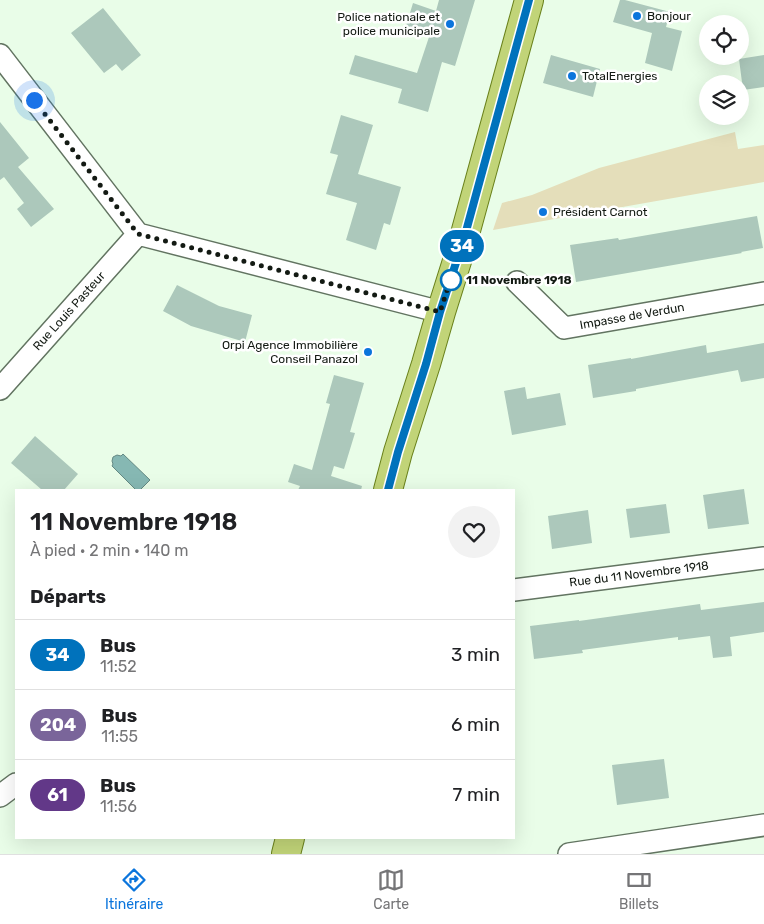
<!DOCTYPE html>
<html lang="fr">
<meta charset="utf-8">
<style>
:root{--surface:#fff;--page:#f2f2f2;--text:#202124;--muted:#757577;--line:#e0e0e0;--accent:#0b75dc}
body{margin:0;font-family:Rubik,sans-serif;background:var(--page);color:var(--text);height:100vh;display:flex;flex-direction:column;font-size:19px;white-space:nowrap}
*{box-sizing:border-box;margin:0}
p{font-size:16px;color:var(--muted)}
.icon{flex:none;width:28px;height:28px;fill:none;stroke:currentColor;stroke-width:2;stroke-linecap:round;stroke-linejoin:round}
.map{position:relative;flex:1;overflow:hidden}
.details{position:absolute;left:15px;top:489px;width:500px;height:350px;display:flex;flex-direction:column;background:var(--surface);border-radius:0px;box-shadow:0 5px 20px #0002}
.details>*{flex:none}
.badge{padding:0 10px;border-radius:16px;font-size:18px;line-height:32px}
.fabs{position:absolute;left:699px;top:15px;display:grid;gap:10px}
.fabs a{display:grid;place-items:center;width:50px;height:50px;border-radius:50%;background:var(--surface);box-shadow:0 5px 20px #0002;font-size:25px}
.you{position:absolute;width:25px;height:25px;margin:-12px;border:4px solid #fff;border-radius:50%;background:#1a73e8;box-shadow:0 0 0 8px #1a73e833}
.map>.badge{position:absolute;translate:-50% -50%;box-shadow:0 0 0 2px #fff}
h2{padding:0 15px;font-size:19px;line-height:45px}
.round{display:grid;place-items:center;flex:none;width:52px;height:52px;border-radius:26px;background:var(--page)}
.summary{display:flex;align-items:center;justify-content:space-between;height:85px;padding:0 15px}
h1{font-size:24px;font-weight:600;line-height:38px}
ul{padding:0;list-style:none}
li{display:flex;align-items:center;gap:15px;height:70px;padding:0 15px;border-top:1px solid var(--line)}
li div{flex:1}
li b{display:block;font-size:19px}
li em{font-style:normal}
li .badge{min-width:55px;font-weight:700;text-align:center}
.menu{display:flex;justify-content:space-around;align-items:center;height:70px;border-top:1px solid var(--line);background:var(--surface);font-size:14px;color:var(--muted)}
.menu a{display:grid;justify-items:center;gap:2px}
.menu .selected{color:var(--accent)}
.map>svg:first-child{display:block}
.green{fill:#e4deba}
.water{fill:#86b8b3;stroke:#648983}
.building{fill:#acc8bb}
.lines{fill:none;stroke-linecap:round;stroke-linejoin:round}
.minor-casing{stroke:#627461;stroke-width:24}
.primary-casing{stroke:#69801a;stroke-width:30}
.minor{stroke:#fff;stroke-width:21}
.primary{stroke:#c1d478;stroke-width:28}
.line-casing{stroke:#fff;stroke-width:11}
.line{stroke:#0072bc;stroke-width:8}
.walk{stroke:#131a13;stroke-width:5;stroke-dasharray:0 9}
.poi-dot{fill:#0b75dc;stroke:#fff;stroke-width:2}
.stop-dot{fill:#fff;stroke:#0072bc;stroke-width:2.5}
.labels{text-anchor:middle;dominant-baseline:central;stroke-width:5;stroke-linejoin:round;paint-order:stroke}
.poi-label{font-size:12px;fill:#131a13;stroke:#fff;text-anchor:start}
.stop-label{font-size:12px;font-weight:bold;fill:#131a13;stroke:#fff;text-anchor:start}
.street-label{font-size:12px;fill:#131a13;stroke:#fff}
</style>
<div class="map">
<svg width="764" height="854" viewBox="0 0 764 854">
<rect width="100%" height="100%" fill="#e9fde8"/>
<path class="green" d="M 735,132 L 738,149 L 764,145 L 764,182 L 493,230 L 502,203 L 532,195 L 599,168 Z"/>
<path class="water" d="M 123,454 L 150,480 L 140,490 L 136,490 L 112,466 L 113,464 L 112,461 L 113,457 L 117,455 L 121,456 Z"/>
<path class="building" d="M 439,0 L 475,0 L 455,66 L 442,62 L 428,112 L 398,103 L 402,89 L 349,74 L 355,55 L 417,73 L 430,34 L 406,26 L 413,3 L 436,11 Z
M 620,0 L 625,0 L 670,12 L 666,27 L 682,31 L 672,71 L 645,63 L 652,33 L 613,22 Z
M 103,8 L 141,55 L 122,71 L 116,64 L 104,73 L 71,33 Z
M 551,55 L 600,69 L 593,97 L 543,83 Z
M 764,55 L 764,87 L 743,90 L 739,59 Z
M 341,115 L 373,125 L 358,174 L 401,187 L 390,225 L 384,223 L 376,250 L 346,240 L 357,203 L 326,194 L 338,155 L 330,153 Z
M 0,122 L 29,158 L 18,167 L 54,209 L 31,227 L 17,209 L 24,203 L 4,177 L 0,180 Z
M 757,216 L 763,248 L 741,252 L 742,253 L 576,282 L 570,245 L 618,238 L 619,240 Z
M 177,285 L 219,306 L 252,315 L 245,342 L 191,326 L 163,311 Z
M 764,343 L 764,378 L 741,382 L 738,370 L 636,389 L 636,391 L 593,398 L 588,365 L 631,358 L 631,359 L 706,345 L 707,353 Z
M 334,375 L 364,383 L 350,432 L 355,433 L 344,469 L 334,466 L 331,476 L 362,486 L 361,490 L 298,490 L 300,486 L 288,482 L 294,464 L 312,470 L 330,404 L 326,403 Z
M 525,387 L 527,399 L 560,393 L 566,425 L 512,435 L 504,391 Z
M 35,436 L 78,474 L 64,490 L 42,490 L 11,463 Z
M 744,489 L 749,524 L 708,529 L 703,495 Z
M 666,504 L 670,533 L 630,538 L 626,509 Z
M 588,510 L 592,543 L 552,549 L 548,516 Z
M 764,602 L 764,632 L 730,637 L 732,656 L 713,658 L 710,636 L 678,640 L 678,637 L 582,650 L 583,653 L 534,659 L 530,626 L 579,620 L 579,621 L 700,604 L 701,610 Z
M 664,759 L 669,798 L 617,805 L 612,765 Z"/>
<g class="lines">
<g class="minor-casing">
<path id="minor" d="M 0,55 L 138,234 L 441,312
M 517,282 L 564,328 L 764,293
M 0,389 L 138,234
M 514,590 L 764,558
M 0,796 L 16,784
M 569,854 L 764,825"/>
</g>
<g class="primary-casing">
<path id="primary" d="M 388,490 L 398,452 L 426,364 L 441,312 L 462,245 L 529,0
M 286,854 L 290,838"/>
</g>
<use href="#minor" class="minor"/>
<use href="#primary" class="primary"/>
</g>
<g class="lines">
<g class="line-casing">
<path id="line" d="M 388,490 L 398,452 L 426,364 L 440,312 L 465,235 L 529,0"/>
</g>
<use href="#line" class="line"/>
<path class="walk" d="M 34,100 L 138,234 L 440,312 L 451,278 L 451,280"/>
</g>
<g class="poi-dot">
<circle cx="637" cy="16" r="5"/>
<circle cx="450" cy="24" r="5"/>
<circle cx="572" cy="76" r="5"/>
<circle cx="543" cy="212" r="5"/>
<circle cx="368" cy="352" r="5"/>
</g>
<circle class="stop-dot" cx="451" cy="280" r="10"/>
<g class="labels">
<g class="poi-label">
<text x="647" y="16">Bonjour</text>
<text x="440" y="17" text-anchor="end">Police nationale et<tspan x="440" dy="14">police municipale</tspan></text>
<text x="582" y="76">TotalEnergies</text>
<text x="553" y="212">Président Carnot</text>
<text x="358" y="345" text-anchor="end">Orpi Agence Immobilière<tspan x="358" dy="14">Conseil Panazol</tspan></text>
</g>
<g class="stop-label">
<text x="466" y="280">11 Novembre 1918</text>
</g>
<g class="street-label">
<text transform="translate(69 311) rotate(-48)">Rue Louis Pasteur</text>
<text transform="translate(632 316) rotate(-10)">Impasse de Verdun</text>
<text transform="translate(639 574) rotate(-7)">Rue du 11 Novembre 1918</text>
</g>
</g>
</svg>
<div class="fabs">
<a><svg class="icon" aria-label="locate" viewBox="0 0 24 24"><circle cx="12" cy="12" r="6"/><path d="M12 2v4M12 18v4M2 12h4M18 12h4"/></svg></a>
<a><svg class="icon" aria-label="layers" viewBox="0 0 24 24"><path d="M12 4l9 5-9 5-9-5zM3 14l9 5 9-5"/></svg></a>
</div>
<div class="you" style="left:34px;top:100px"></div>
<b class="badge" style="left:462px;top:246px;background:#0072bc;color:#fff">34</b>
<section class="details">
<div class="summary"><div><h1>11 Novembre 1918</h1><p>À pied · 2 min · 140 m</p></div><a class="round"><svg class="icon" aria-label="heart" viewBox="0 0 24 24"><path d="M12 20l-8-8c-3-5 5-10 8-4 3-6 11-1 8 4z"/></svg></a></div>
<h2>Départs</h2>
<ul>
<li><span class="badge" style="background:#0072bc;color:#fff">34</span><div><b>Bus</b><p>11:52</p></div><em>3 min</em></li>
<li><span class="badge" style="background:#7a659a;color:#fff">204</span><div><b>Bus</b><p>11:55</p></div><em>6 min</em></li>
<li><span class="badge" style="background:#623888;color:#fff">61</span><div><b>Bus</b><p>11:56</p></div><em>7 min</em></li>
</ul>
</section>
</div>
<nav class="menu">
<a class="selected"><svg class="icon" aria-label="directions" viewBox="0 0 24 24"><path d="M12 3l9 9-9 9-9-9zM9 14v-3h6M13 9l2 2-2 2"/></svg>Itinéraire</a>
<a><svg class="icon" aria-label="map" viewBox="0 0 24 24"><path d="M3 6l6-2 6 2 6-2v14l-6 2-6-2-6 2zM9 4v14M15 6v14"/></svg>Carte</a>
<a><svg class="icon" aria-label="tickets" viewBox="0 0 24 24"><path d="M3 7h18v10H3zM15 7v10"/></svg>Billets</a>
</nav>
